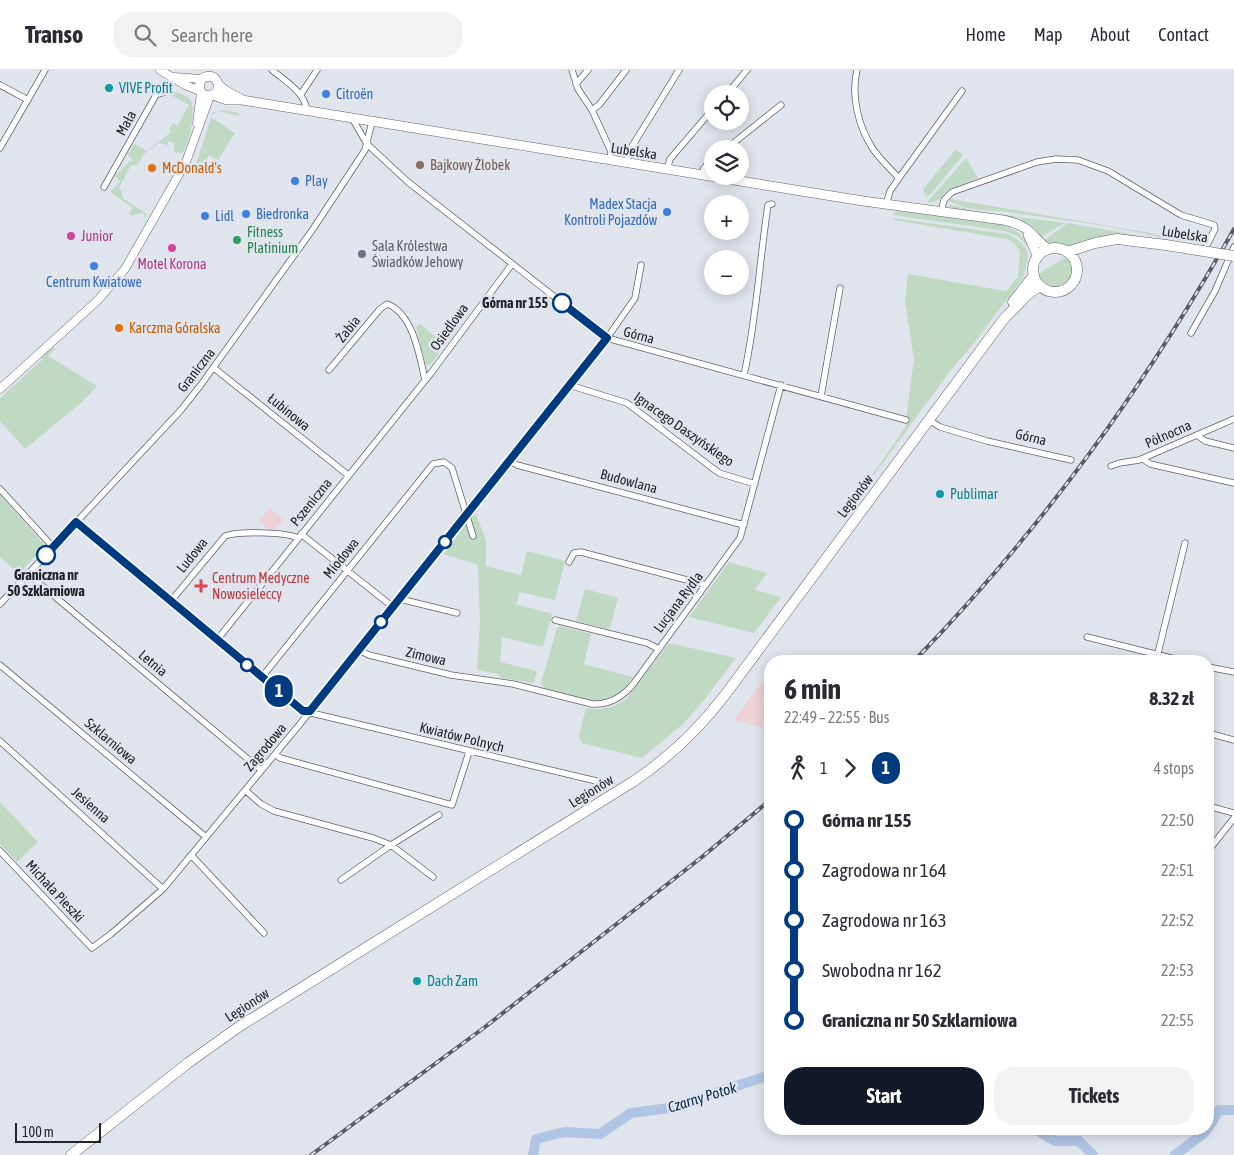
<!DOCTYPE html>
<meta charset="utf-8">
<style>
:root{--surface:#fff;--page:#f2f2f3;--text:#2b2b33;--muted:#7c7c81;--line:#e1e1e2;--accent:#111827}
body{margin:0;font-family:"Asap Condensed",sans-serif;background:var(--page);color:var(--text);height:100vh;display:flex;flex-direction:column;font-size:19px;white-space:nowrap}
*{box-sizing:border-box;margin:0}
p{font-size:16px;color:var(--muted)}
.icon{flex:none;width:28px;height:28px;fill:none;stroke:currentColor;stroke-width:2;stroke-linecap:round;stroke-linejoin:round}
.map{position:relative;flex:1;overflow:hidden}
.panel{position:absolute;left:764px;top:585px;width:450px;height:480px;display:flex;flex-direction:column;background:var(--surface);border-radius:20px;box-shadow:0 2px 12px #0003}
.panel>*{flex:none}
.badge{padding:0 10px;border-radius:16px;font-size:18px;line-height:32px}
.fabs{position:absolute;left:704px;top:15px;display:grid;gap:10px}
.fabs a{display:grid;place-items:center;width:45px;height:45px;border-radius:50%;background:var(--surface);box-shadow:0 2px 12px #0003;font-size:25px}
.scale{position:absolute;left:15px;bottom:12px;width:86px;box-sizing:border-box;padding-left:5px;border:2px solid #242528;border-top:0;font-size:14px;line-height:18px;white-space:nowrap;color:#242528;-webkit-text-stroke:4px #e0e4ed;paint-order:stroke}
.map>.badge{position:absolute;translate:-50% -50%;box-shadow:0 0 0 2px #fff}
.legs{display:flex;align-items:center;gap:8px;height:55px;padding:0 20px;font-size:16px}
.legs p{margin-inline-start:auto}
.headline{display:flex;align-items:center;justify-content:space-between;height:85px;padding:0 20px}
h1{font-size:28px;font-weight:700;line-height:38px}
.action{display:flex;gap:10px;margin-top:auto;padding:10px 20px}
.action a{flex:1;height:58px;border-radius:20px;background:var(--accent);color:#fff;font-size:20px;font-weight:700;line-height:58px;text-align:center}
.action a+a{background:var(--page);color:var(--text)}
ul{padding:0 20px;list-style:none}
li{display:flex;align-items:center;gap:18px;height:50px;font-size:19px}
li i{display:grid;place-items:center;width:8px;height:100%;margin:0 6px;background:currentColor}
li i::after{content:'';width:12px;height:12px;margin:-6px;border:4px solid;border-radius:50%;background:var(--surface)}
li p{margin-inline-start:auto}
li:first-child i{background:linear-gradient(#0000 50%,currentColor 0)}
li:last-child i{background:linear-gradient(currentColor 50%,#0000 0)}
header{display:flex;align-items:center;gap:30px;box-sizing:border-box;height:70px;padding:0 25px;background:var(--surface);border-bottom:1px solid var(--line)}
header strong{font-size:24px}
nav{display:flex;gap:28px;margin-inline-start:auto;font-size:18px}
.search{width:350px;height:45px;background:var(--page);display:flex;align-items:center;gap:12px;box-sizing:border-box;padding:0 18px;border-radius:20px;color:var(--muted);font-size:19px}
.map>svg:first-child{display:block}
.industrial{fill:#edd2d6}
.green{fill:#bfd9c3}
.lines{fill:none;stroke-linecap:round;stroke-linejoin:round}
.river{stroke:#afc5e3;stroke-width:10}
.minor-casing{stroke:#5f626a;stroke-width:7}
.tertiary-casing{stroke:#5f626a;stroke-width:9}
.primary-casing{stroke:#5f626a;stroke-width:10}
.trunk-casing{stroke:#5f626a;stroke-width:11}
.minor{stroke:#fff;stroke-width:5.5}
.tertiary{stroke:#fff;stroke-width:8}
.primary{stroke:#fff;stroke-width:9}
.trunk{stroke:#fff;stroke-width:10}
.rail-casing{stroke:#595b60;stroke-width:4}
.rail{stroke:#e0e4ed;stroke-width:2;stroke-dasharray:5.5;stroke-linecap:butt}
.trunk-bridge-casing{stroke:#5f626a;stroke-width:11;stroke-linecap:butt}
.trunk-bridge{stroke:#fff;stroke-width:10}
.line-1-casing{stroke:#fff;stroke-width:11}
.line-1{stroke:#003b80;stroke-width:8}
.culture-dot{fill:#0f9aa8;stroke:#e0e4ed;stroke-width:2}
.shop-dot{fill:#3f7fe0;stroke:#e0e4ed;stroke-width:2}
.education-dot{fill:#8d6e63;stroke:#e0e4ed;stroke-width:2}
.food-dot{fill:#e8710a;stroke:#e0e4ed;stroke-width:2}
.hotel-dot{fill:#d1479c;stroke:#e0e4ed;stroke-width:2}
.leisure-dot{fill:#2e9e5b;stroke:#e0e4ed;stroke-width:2}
.worship-dot{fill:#6b7280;stroke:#e0e4ed;stroke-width:2}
.stop-1-dot{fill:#fff;stroke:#003b80;stroke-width:2.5}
.health-dot{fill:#e0444e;stroke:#e0e4ed;stroke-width:2}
.labels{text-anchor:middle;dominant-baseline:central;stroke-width:5;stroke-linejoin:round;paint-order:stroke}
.culture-label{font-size:14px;fill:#0d838f;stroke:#e0e4ed;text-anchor:start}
.shop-label{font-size:14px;fill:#366cbe;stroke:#e0e4ed;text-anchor:start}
.street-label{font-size:14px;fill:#242528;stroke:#e0e4ed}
.education-label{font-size:14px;fill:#785e54;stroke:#e0e4ed;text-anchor:start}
.food-label{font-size:14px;fill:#c56008;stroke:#e0e4ed;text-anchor:start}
.leisure-label{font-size:14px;fill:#27864d;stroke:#e0e4ed;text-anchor:start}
.hotel-label{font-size:14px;fill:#b23c85;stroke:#e0e4ed;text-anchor:start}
.worship-label{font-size:14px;fill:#5b616d;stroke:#e0e4ed;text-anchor:start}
.stop-label{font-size:14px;font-weight:bold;fill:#242528;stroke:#e0e4ed;text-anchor:end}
.health-label{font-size:14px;fill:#be3a42;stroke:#e0e4ed;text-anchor:start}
.water-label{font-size:15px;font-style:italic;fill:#0c294f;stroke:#e0e4ed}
</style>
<header>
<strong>Transo</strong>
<div class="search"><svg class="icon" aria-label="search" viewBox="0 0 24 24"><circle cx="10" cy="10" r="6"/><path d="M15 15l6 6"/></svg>Search here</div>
<nav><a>Home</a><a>Map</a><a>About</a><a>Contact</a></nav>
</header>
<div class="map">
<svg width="1234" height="1085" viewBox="0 0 1234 1085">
<rect width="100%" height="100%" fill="#e0e4ed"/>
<path class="industrial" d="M 270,438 L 284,449 L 275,460 L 269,460 L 259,451 Z
M 767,606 L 770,607 L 770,660 L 734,650 Z"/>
<path class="green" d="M 170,20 C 176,23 184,24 189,28 C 198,35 189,76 182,83 L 174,82 L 174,73 L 168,71 L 168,75 L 159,73 L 144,84 L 137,95 L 131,95 L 119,118 L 122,121 L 122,125 L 124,129 L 147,144 L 144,149 L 143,147 L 145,145 L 141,143 L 132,146 L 129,144 L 133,138 L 110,122 L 120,111 L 115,106 L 130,91 L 134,92 L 128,85 L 134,74 L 147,81 L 171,62 L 169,59 L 173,53 L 177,56 L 189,35 L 171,25 Z
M 223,40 L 239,43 L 239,46 L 218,41 L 212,45 L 212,48 L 235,63 L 218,90 L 209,85 L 200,100 L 196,94 L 213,42 Z
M 956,79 L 963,85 L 930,125 L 926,127 L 923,119 Z
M 966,88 L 978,108 C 969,112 959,115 950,119 C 940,124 941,134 927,132 Z
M 950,129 L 1150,163 L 1163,166 L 1163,168 C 1112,155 1059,150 1008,142 C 992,140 961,141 949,130 Z
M 948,134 L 975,141 L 1065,153 L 1040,168 L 1031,157 L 1019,148 L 953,139 Z
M 899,141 L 1003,155 L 1018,162 L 1030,175 L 1028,176 L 1017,166 L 1004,161 L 893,145 L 895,142 Z
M 893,148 L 1007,164 C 1017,168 1027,175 1028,186 L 1023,208 L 974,273 L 950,301 L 874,405 L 872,405 L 905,358 L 914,289 L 905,232 L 908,204 L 1006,221 L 1018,207 L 1020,181 L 1014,173 L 1007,169 L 894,150 Z
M 1068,153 L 1135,165 L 1135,166 L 1126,166 L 1069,177 L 1058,173 L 1047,173 L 1043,171 Z
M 1067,187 C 1087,210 1048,233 1039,203 Z
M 420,254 L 438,269 L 431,276 L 439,283 L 430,295 L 426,295 L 416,257 Z
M 52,276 L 55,279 L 48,286 L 97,316 L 82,332 L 25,379 L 0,351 L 0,328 L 42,290 L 40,287 Z
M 0,425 L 45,475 L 19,504 L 0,487 Z
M 475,442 L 486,470 L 486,496 L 521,505 L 527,481 L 565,491 L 555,530 L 520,522 L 516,534 L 552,544 L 543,577 L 502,567 L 500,592 L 537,601 L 534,613 L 502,608 L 498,604 L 477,600 L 480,554 L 478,495 L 444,484 Z
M 729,492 L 767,503 L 755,520 L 781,527 L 754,563 L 689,547 Z
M 585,519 L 618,528 L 610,559 L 576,551 Z
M 561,556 L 591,564 L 584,594 L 633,607 C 627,614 622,623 614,627 C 594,638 565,624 545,619 L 541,613 L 557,558 Z
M 669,573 L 736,588 L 705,629 L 684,653 L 642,688 L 582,673 L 579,665 L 586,638 C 601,641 613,638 626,629 Z
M 0,732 L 38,772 L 17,792 L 0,774 Z"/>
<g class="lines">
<path class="river" d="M 1208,1058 L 1219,1040 L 1234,1040
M 1034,1059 L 1055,1071 L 1079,1071 L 1093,1085
M 533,1085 L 536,1069 L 564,1062 L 600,1064 L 631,1043 L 669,1038 L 770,1005
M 1175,1085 L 1204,1063 L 1207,1059"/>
<g class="minor-casing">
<path id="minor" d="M 272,0 C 285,11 305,22 307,41
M 572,0 L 578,19 L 592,40 L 609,77 L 611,82 L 610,91
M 857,0 C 851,26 858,56 873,79 C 880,89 890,99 899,108
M 576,14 L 588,0
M 0,15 L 28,30
M 301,24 L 317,0
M 727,24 L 747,0
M 592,40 L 599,35 L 626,0
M 352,48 L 367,74 L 408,112 L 607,268 L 906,350
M 0,78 L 45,0
M 726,79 L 781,35
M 626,93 L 631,78 L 679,0
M 667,100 L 670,89 L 712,40
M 702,105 L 704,98 L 712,90
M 104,117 L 156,25 L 165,22 L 173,7
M 886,135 L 890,121 L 899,108 L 962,21
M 941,142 L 944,130 L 952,122 L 1037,92 L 1056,89 L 1078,90 L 1108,101 L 1181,145 L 1214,155 L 1215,159 L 1207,175
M 1191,263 L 1215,221 L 1234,177
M 214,298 L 348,405
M 329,300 L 380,239 L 387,234 C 413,243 420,287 425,310
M 744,305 C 756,252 759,197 767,142 L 768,135 L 772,134
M 569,315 L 627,333 L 719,403 L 755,414
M 821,326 L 840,218
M 929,350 L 940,357 L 987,371 L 1071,390
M 1197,365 L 1205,371 L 1234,378
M 1143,389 L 1150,394 L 1234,413
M 509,390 L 517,395 L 744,455
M 1111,396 L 1120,393 L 1139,390 L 1234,349
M 0,419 L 53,477
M 76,452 L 303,641 L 609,714
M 301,464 L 393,537
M 569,492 L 574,483 L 581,482 L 706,515
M 28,504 L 261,700
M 400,529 L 457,543
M 171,531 L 225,466 C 238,461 286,462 298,468
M 0,534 L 181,340 L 200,316 L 313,159 L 365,80 L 372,52
M 555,550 L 647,573 L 659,579
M 1087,567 L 1183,591
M 217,570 L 431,303 L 512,194
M 359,580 L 369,585 L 451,605 L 513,614 L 592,634 C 610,635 623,627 634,613 L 740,468 L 781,315
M 1156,591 L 1185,473
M 0,595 L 206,767
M 1208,597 L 1234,602
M 262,607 L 433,394 L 444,392 L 452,398 L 473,466
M 1208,663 L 1234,670
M 0,671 L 163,819
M 275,684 L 280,688 L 452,735 L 469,682
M 245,720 L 261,734 L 274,741 L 373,768 L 391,775 L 433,807
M 1208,736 L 1234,743
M 0,781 L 92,878 L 111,864 L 163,819 L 300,654 L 607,268 L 635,228 L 641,195
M 1208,781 L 1234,748
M 191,785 L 264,863
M 341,810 L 391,775 L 439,745"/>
</g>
<g class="tertiary-casing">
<path id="tertiary" d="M 160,0 L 185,15 L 200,21
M 174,7 L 201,9
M 197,53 L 201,23
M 0,319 L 97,231 L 125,199 L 186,92 L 210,26"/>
</g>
<g class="primary-casing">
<path id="primary" d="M 219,15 L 217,22 L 210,26 L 203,25 L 199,18 L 201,9 C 205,7 208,5 213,7 C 217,9 217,13 220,16 C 226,22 234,25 241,29
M 213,25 L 227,30 L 242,30 L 863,131 L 1003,150 C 1015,152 1026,157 1034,166 C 1039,171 1043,176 1049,179
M 1028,165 L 1038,187"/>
</g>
<g class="trunk-casing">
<path id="trunk" d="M1033 200a22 22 0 1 1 44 0a22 22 0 1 1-44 0Z
M 1067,182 L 1095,173 L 1117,169 L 1166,175
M 1013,232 L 1034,205
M 71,1085 L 188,993 L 240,956 L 634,711 C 670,687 699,659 725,625 L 1003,250 L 1028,224 L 1040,216"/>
</g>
<use href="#minor" class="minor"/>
<use href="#tertiary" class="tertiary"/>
<use href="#primary" class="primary"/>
<use href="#trunk" class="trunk"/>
<g class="rail-casing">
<path id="rail" d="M 914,591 C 1042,459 1144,318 1234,159
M 311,1085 L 485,957 L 702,787 L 770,730"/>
</g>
<use href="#rail" class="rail"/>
<g class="trunk-bridge-casing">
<path id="trunk-bridge" d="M 1166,175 L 1234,186"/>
</g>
<use href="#trunk-bridge" class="trunk-bridge"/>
</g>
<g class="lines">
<g class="line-1-casing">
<path id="line-1" d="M 46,485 L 76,452 L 303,641 L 310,641 L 607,268 L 562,233"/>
</g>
<use href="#line-1" class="line-1"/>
</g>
<g class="culture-dot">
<circle cx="109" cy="18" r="5"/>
<circle cx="940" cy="424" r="5"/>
<circle cx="417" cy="911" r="5"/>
</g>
<g class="shop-dot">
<circle cx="326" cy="24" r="5"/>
<circle cx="295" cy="111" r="5"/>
<circle cx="667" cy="142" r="5"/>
<circle cx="246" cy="144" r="5"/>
<circle cx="205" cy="146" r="5"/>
<circle cx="94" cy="196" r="5"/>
</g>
<circle class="education-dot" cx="420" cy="95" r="5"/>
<g class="food-dot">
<circle cx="152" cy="98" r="5"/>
<circle cx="119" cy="258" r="5"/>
</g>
<g class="hotel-dot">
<circle cx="71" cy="166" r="5"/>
<circle cx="172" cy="178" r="5"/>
</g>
<circle class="leisure-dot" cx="237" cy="170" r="5"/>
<circle class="worship-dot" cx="362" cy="184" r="5"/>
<g class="stop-1-dot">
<circle cx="562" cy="233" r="9"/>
<circle cx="445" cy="472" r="6"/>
<circle cx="46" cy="485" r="9"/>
<circle cx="381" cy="552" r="6"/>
<circle cx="247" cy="595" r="6"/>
</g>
<path class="health-dot" d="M198.5 508.5h5v5h5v5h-5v5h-5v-5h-5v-5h5z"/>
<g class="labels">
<g class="culture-label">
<text x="119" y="18">VIVE Profit</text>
<text x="950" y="424">Publimar</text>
<text x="427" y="911">Dach Zam</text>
</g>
<g class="shop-label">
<text x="336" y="24">Citroën</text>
<text x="305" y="111">Play</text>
<text x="657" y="134" text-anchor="end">Madex Stacja<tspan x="657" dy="16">Kontroli Pojazdów</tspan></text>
<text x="256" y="144">Biedronka</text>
<text x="215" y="146">Lidl</text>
<text x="94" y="212" text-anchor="middle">Centrum Kwiatowe</text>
</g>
<g class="street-label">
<text transform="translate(126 53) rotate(-61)">Mała</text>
<text transform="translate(634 81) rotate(9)">Lubelska</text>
<text transform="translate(1185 164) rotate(9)">Lubelska</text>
<text transform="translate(449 257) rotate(-54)">Osiedlowa</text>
<text transform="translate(348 259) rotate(-51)">Żabia</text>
<text transform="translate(639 265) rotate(15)">Górna</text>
<text transform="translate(196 300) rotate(-52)">Graniczna</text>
<text transform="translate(289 342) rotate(39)">Łubinowa</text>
<text transform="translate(684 359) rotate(35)">Ignacego Daszyńskiego</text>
<text transform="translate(1168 364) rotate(-24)">Północna</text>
<text transform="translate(1031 367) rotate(13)">Górna</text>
<text transform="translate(629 411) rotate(15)">Budowlana</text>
<text transform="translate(855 426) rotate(-53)">Legionów</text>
<text transform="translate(311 432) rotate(-51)">Pszeniczna</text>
<text transform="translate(192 485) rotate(-51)">Ludowa</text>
<text transform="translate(341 488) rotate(-51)">Miodowa</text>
<text transform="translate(678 532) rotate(-53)">Lucjana Rydla</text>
<text transform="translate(426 586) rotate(13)">Zimowa</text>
<text transform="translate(153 593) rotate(40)">Letnia</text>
<text transform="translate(462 667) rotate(14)">Kwiatów Polnych</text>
<text transform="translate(111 671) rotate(40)">Szklarniowa</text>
<text transform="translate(265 677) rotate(-50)">Zagrodowa</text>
<text transform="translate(591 721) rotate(-32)">Legionów</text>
<text transform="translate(91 735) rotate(42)">Jesienna</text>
<text transform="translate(55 821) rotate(47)">Michała Pieszki</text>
<text transform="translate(247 935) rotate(-33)">Legionów</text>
</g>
<g class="education-label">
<text x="430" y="95">Bajkowy Żłobek</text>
</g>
<g class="food-label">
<text x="162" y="98">McDonald's</text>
<text x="129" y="258">Karczma Góralska</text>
</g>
<g class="leisure-label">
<text x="247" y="162">Fitness<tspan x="247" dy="16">Platinium</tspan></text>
</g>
<g class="hotel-label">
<text x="81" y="166">Junior</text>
<text x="172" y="194" text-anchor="middle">Motel Korona</text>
</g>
<g class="worship-label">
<text x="372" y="176">Sala Królestwa<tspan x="372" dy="16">Świadków Jehowy</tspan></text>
</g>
<g class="stop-label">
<text x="548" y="233">Górna nr 155</text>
<text x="46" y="505" text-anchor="middle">Graniczna nr<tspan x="46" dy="16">50 Szklarniowa</tspan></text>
</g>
<g class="health-label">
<text x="212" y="508">Centrum Medyczne<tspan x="212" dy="16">Nowosieleccy</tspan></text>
</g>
<g class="water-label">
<text transform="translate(702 1027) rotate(-17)">Czarny Potok</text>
</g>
</g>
</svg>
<div class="fabs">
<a><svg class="icon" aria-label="locate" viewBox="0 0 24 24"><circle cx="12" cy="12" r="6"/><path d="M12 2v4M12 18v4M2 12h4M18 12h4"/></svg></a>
<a><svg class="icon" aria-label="layers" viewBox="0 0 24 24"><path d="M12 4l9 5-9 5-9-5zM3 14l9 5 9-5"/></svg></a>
<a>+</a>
<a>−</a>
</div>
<div class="scale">100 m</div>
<b class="badge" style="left:279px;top:621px;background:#003b80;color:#fff">1</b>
<section class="panel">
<div class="headline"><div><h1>6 min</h1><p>22:49 – 22:55 · Bus</p></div><b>8.32 zł</b></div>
<div class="legs"><svg class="icon" aria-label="walk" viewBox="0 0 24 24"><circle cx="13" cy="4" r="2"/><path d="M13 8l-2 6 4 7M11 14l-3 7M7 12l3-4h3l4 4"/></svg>1<svg class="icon" aria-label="forward" viewBox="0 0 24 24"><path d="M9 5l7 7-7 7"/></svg><b class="badge" style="background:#003b80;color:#fff">1</b><p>4 stops</p></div>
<ul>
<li><i style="color:#003b80"></i><b>Górna nr 155</b><p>22:50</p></li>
<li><i style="color:#003b80"></i><span>Zagrodowa nr 164</span><p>22:51</p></li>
<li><i style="color:#003b80"></i><span>Zagrodowa nr 163</span><p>22:52</p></li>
<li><i style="color:#003b80"></i><span>Swobodna nr 162</span><p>22:53</p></li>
<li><i style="color:#003b80"></i><b>Graniczna nr 50 Szklarniowa</b><p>22:55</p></li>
</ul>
<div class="action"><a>Start</a><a>Tickets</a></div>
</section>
</div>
